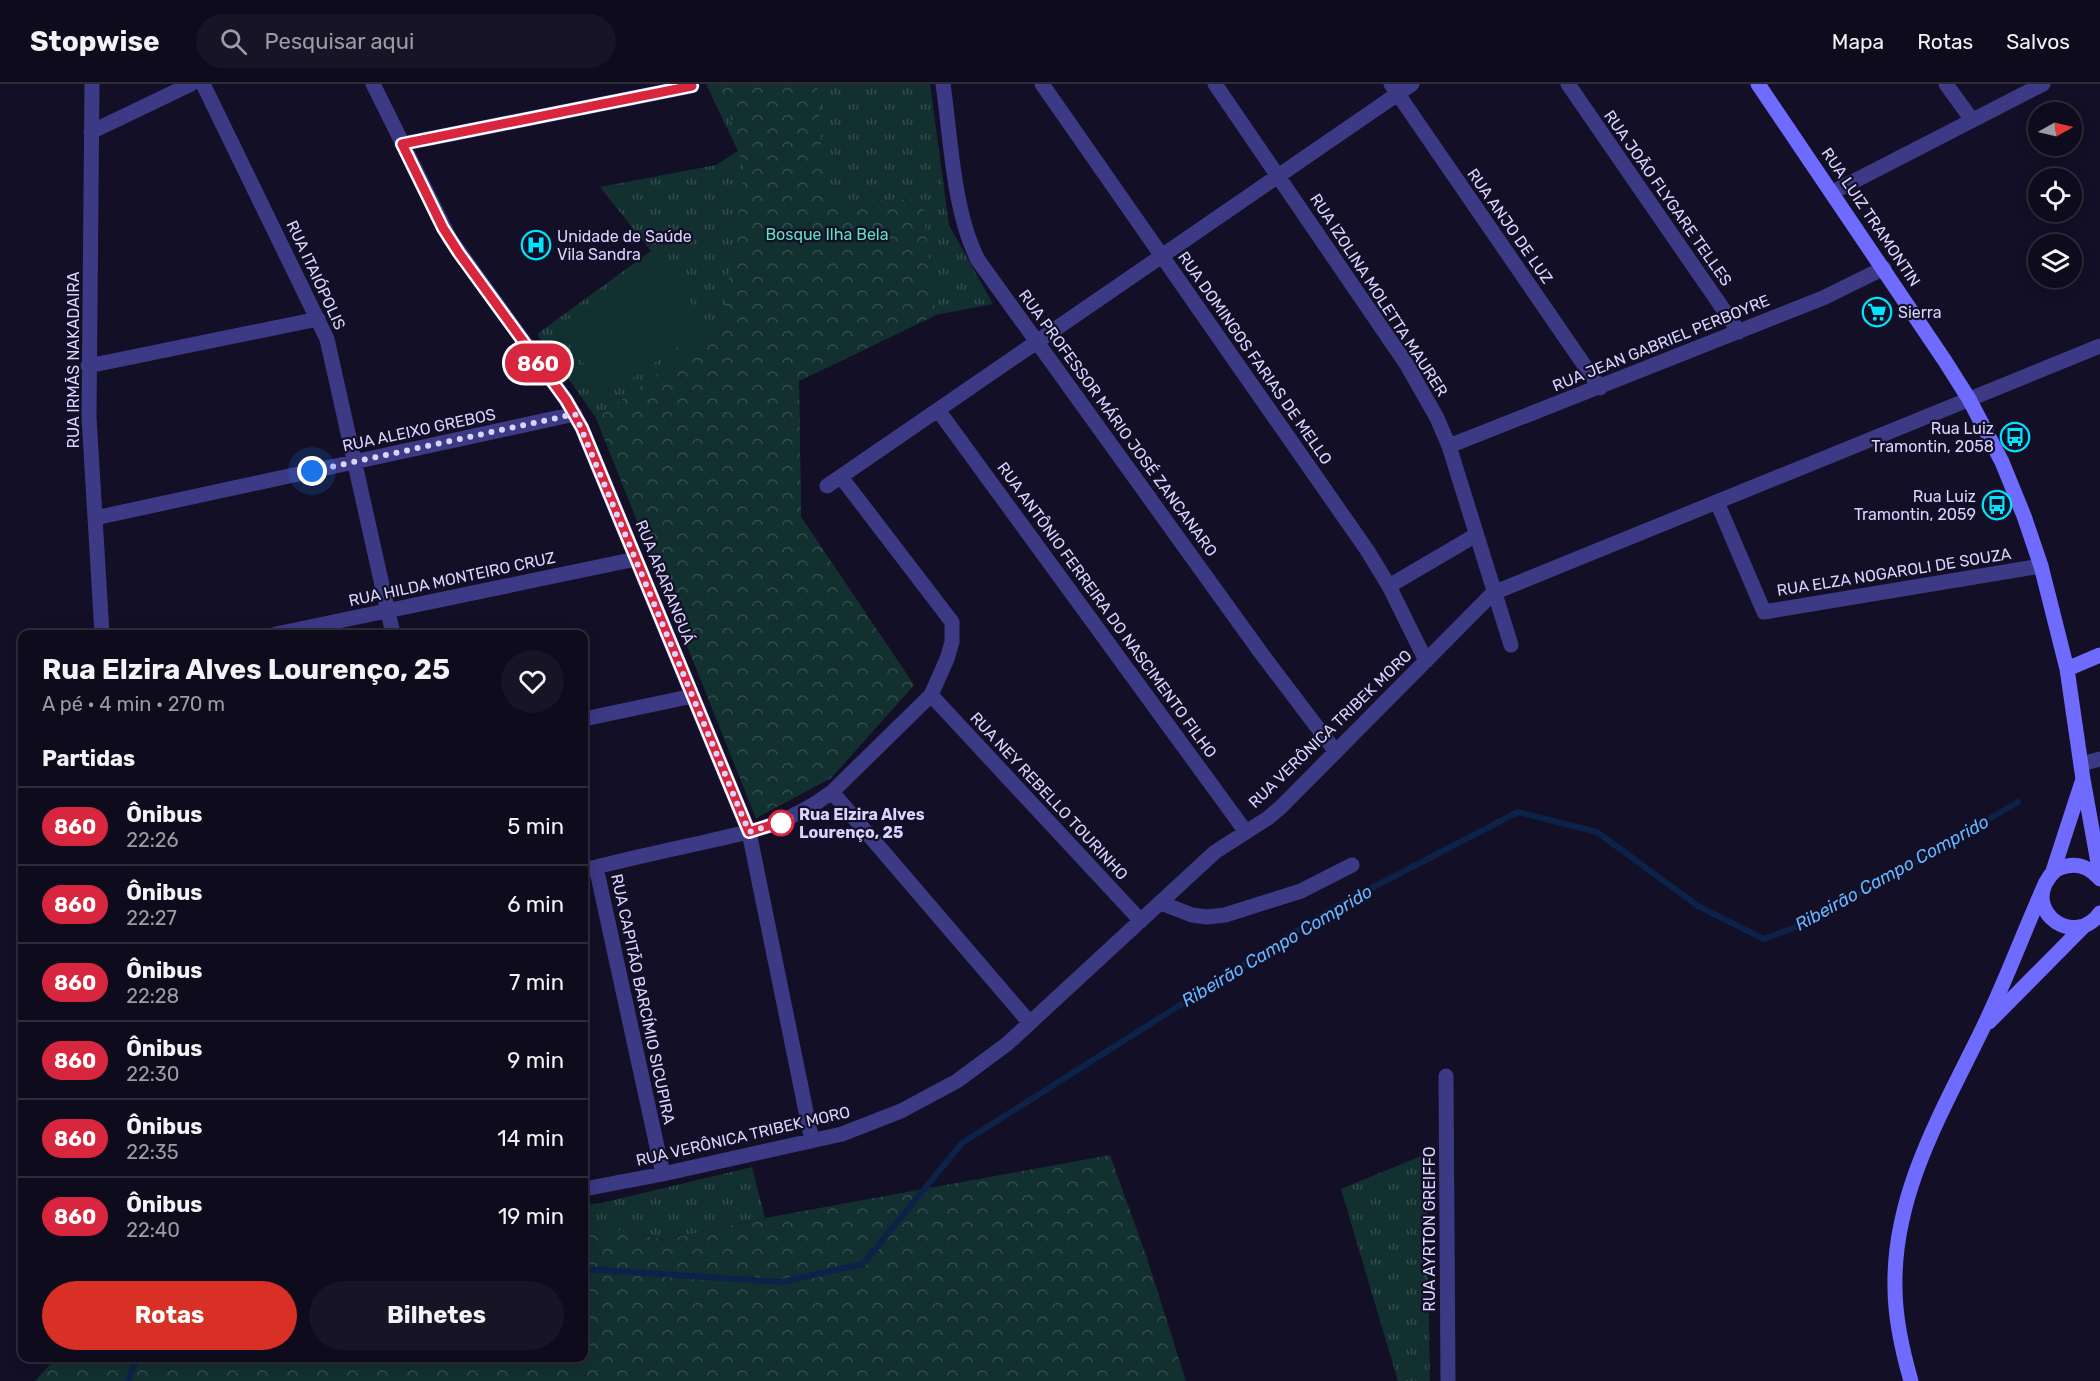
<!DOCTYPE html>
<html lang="pt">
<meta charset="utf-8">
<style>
:root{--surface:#0e0b1c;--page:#171425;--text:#f1f3f6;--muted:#9b9ba3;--line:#2e2b3b;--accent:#d93025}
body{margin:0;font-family:Rubik,sans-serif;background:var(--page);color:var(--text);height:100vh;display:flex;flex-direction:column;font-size:22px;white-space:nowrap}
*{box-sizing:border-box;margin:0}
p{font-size:20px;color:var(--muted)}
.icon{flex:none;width:33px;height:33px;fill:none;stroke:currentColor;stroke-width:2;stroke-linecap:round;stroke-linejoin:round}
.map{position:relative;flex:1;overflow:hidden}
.panel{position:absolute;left:18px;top:546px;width:570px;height:732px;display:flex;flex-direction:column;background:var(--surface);border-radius:12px;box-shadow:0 3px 15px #0003,0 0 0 2px var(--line)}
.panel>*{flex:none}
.badge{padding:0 12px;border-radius:20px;font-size:21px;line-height:39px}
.needle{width:39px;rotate:82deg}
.fabs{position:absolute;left:2028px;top:18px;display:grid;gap:12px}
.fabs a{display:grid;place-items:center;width:54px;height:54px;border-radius:50%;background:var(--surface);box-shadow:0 3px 15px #0003,0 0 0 2px var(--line);font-size:30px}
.you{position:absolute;width:30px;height:30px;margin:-15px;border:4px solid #fff;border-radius:50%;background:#1a73e8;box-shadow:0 0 0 9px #1a73e833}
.map>.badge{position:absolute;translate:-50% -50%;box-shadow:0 0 0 3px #fff}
h2{padding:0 24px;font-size:22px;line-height:54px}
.round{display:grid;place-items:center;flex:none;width:63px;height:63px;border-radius:32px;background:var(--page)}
.summary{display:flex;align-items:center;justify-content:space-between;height:102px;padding:0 24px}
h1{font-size:28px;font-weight:700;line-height:45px}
.primary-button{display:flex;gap:12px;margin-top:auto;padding:12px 24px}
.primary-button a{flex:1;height:69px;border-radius:36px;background:var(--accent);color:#fff;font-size:24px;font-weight:700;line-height:69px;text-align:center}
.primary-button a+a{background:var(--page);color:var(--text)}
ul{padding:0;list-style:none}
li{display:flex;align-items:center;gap:18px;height:78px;padding:0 24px;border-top:2px solid var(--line)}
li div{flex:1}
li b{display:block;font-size:22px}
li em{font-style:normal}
li .badge{min-width:66px;font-weight:700;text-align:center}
header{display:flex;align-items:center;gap:36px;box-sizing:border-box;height:84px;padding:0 30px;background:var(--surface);border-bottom:2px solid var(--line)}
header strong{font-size:28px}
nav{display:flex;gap:33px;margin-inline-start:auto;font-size:21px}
.search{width:420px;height:54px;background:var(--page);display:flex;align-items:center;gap:15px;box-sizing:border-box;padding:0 21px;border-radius:33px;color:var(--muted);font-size:22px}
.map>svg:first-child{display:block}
.grass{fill:url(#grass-tufts)}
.forest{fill:url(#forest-crowns)}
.garden{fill:#12302f}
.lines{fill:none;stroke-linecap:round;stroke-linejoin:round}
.stream{stroke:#0c2248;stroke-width:6}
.street{stroke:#3d3a85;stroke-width:15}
.secondary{stroke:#6f6bff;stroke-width:15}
.line-casing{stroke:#fff;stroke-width:14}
.line{stroke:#d7263d;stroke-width:9}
.walk{stroke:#d9d4ff;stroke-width:6;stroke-dasharray:0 10.8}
.stop-dot{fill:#fff;stroke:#d7263d;stroke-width:3}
.labels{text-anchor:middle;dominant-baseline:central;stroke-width:4.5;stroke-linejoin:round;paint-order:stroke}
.street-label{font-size:16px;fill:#d9d4ff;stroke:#130f26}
.park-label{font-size:16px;fill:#5fe0c0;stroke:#130f26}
.poi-label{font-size:16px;fill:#d9d4ff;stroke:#130f26;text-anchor:start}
.stop-label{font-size:16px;font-weight:bold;fill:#d9d4ff;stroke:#130f26;text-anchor:start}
.water-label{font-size:18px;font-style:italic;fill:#62b6ff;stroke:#130f26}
</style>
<header>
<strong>Stopwise</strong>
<div class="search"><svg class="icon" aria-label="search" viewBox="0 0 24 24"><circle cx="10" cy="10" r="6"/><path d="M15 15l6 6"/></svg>Pesquisar aqui</div>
<nav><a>Mapa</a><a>Rotas</a><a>Salvos</a></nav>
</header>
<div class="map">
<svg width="2100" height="1297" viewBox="0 0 2100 1297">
<defs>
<pattern id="grass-tufts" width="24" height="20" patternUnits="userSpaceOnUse" patternTransform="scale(1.5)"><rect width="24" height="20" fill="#12302f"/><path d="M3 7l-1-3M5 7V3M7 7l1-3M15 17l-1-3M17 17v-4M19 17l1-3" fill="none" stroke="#344d4e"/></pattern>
<pattern id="forest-crowns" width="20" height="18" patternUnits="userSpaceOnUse" patternTransform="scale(1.5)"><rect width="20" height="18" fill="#12302f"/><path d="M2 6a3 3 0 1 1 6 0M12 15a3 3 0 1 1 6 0" fill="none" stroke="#344d4e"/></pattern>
</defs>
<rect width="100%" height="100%" fill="#130f26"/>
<path class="grass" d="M 706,0 L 930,0 L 949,141 L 993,220 L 936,231 L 799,297 L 801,433 L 914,601 L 831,694 L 756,734 L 596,334 L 537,250 L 651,167 L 600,103 L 716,81 L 738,67 Z
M 1426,1070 L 1430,1297 L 1398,1297 L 1341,1105 Z
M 752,1083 L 765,1134 L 664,1156 L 615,1145 L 584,1145 L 584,1121 L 601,1119 Z"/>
<path class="forest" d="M 722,0 L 817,0 L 825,118 L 922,115 L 936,231 L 799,297 L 801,433 L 914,601 L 831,694 L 756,734 L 596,334 L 722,245 L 744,88 Z
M 1110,1071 L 1146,1171 L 1186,1297 L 35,1297 L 56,1274 L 584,1274 L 584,1145 L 615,1145 L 664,1156 L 765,1134 Z"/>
<path class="garden" d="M 660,173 L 707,243 L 606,312 L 558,242 Z"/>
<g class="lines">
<path class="stream" d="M 584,1185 L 782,1198 L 863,1180 L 962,1059 L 1335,823 L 1518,728 L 1597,748 L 1698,822 L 1764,855 L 1814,836 L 2018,718
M 128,1297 L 137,1274"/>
<path class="street" d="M 92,0 L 89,333 L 102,550
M 203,0 L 327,255 L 393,550
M 373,0 L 450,155 L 566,316 L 582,344 L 749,748 L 812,1057
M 943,0 C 951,55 953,127 978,176 L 1261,569 L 1336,668
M 1042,0 L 1367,466 L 1389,502 L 1426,577
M 1215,0 L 1407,281 L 1437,334 L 1449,362 L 1511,561
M 1391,0 L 1600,304
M 1568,0 L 1739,248
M 1946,0 L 1972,36
M 91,48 L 191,0
M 402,60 L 692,2 L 691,0
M 1833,108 L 2043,0
M 88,282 L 318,235
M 938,326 L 1246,748
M 1449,362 L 1823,214 L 1884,184
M 827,402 L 1412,0
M 1717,418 L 1764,528 L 2041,482
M 95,434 L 575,330
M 1389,502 L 1476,451
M 276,550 L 636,475
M 931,611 L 1141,837
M 584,635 L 693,612
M 2081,680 L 2100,675
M 832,708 L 1030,939
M 596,783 L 663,1090
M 584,786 C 619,777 655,769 691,761 C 746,749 785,743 832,708 L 931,611 L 947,575 L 952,558 L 952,538 L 841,393
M 1161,819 L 1192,831 L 1207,833 L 1225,831 L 1301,807 L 1352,781
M 1446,992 L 1448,1297
M 584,1105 L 663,1090 L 842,1050 L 901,1027 L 957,997 L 1007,960 L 1215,768 L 1268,734 L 1281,723 L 1493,509 L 2100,262"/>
<path class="secondary" d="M 1758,0 L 1945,277 L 1969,315 L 2002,378 L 2024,432 L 2041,482 L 2067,585 L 2083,695 L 2100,790
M 2067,585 L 2100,571
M 2052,790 L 2082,698
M 2100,795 C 2091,785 2081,779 2067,782 C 2059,783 2052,788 2048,795 C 2025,829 2075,864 2100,829
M 1989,938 L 2084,842
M 1911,1297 C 1902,1266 1895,1235 1895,1203 C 1893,1110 1942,1028 1981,948 C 2005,899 2024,847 2046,798"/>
</g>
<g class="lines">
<g class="line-casing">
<path id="line" d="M 691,0 L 692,2 L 402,60 L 443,144 L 459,169 L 566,316 L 582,344 L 749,748 L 787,736"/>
</g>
<use href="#line" class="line"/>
<path class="walk" d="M 312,387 L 575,330 L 749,748 L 787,736 L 781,739"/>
</g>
<defs>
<g id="hospital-ring" transform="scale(1.5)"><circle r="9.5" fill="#130f26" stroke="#00e5ff" stroke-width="1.5"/><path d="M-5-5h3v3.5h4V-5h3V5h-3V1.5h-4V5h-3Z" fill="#00e5ff"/></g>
<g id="supermarket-ring" transform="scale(1.5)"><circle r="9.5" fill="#130f26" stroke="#00e5ff" stroke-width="1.5"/><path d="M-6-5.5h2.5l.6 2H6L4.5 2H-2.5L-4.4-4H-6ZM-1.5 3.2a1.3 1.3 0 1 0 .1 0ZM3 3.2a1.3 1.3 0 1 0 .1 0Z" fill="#00e5ff"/></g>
<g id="bus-ring" transform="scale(1.5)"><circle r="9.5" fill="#130f26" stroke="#00e5ff" stroke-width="1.5"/><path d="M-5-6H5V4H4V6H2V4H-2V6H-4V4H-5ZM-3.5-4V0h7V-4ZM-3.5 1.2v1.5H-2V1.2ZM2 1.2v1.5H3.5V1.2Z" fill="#00e5ff"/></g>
</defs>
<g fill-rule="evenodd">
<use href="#hospital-ring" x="536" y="161"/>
<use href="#supermarket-ring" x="1877" y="228"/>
<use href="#bus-ring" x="2015" y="353"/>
<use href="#bus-ring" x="1997" y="421"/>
</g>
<circle class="stop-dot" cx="781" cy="739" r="12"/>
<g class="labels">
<g class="street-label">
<text transform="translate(1668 114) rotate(55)">RUA JOÃO FLYGARE TELLES</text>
<text transform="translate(1871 133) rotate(56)">RUA LUIZ TRAMONTIN</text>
<text transform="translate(1510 142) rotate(55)">RUA ANJO DE LUZ</text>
<text transform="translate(316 191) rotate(65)">RUA ITAIÓPOLIS</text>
<text transform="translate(1379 211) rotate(57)">RUA IZOLINA MOLETTA MAURER</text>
<text transform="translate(1661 259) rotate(-22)">RUA JEAN GABRIEL PERBOYRE</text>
<text transform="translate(1255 274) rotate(55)">RUA DOMINGOS FARIAS DE MELLO</text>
<text transform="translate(73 276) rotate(-90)">RUA IRMÃS NAKADAIRA</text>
<text transform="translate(1118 339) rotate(54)">RUA PROFESSOR MÁRIO JOSÉ ZANCANARO</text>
<text transform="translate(419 346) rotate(-12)">RUA ALEIXO GREBOS</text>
<text transform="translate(1894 488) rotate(-9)">RUA ELZA NOGAROLI DE SOUZA</text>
<text transform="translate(452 495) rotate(-12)">RUA HILDA MONTEIRO CRUZ</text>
<text transform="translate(665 498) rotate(68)">RUA ARARANGUÁ</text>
<text transform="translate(1107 526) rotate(54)">RUA ANTÔNIO FERREIRA DO NASCIMENTO FILHO</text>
<text transform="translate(1330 645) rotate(-44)">RUA VERÔNICA TRIBEK MORO</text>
<text transform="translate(1049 712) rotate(47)">RUA NEY REBELLO TOURINHO</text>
<text transform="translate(643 915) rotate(78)">RUA CAPITÃO BARCÍMIO SICUPIRA</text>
<text transform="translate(743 1052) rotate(-13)">RUA VERÔNICA TRIBEK MORO</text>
<text transform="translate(1429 1145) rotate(-90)">RUA AYRTON GREIFFO</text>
</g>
<g class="park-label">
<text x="827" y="150">Bosque Ilha Bela</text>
</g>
<g class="poi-label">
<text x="557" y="152">Unidade de Saúde<tspan x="557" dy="18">Vila Sandra</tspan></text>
<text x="1898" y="228">Sierra</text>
<text x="1994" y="344" text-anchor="end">Rua Luiz<tspan x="1994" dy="18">Tramontin, 2058</tspan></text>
<text x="1976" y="412" text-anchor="end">Rua Luiz<tspan x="1976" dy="18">Tramontin, 2059</tspan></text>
</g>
<g class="stop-label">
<text x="799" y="730">Rua Elzira Alves<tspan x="799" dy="18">Lourenço, 25</tspan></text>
</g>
<g class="water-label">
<text transform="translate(1892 789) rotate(-29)">Ribeirão Campo Comprido</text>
<text transform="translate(1277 862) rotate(-31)">Ribeirão Campo Comprido</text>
</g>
</g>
</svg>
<div class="fabs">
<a><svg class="needle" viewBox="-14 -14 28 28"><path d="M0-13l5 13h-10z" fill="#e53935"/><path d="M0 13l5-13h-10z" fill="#9b9ba3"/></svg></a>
<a><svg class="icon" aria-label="locate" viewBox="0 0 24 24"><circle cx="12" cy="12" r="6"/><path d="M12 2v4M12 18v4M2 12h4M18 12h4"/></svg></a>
<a><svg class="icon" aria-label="layers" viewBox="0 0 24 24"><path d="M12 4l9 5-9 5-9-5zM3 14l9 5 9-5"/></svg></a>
</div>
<div class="you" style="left:312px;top:387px"></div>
<b class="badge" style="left:538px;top:279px;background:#d7263d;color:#fff">860</b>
<section class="panel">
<div class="summary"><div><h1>Rua Elzira Alves Lourenço, 25</h1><p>A pé · 4 min · 270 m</p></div><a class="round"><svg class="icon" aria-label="heart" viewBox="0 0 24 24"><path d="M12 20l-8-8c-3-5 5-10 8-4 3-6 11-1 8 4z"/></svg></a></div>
<h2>Partidas</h2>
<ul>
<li><span class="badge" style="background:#d7263d;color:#fff">860</span><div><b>Ônibus</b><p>22:26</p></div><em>5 min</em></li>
<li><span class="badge" style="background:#d7263d;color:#fff">860</span><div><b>Ônibus</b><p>22:27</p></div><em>6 min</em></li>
<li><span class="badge" style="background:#d7263d;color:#fff">860</span><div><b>Ônibus</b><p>22:28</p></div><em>7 min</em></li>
<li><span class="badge" style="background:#d7263d;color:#fff">860</span><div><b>Ônibus</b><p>22:30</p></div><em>9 min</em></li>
<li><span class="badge" style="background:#d7263d;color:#fff">860</span><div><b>Ônibus</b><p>22:35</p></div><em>14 min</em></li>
<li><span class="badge" style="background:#d7263d;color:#fff">860</span><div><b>Ônibus</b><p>22:40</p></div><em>19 min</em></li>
</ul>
<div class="primary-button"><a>Rotas</a><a>Bilhetes</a></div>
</section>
</div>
